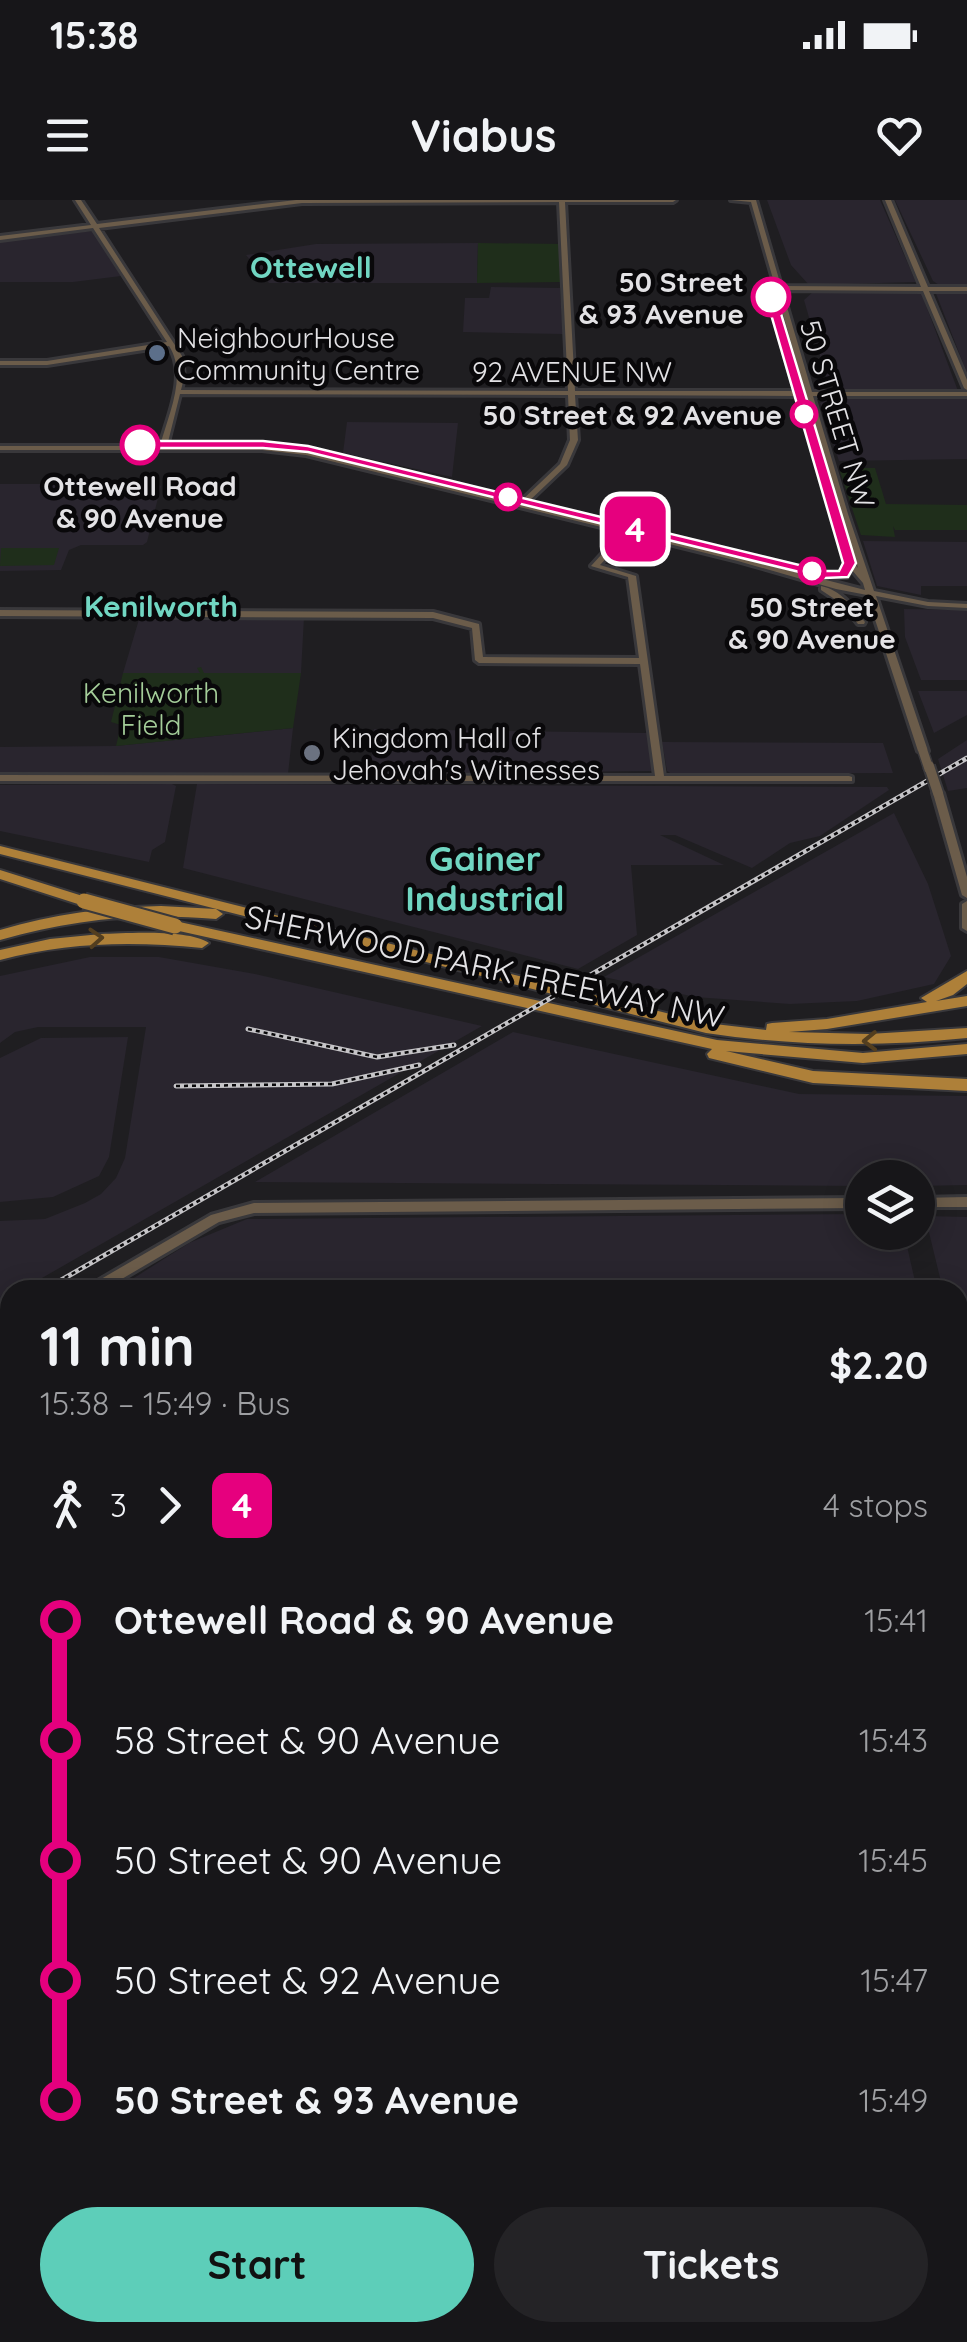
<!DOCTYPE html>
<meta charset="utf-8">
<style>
:root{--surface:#171619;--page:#242326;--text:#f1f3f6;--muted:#9e9fa2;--line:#363538;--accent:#5dceb9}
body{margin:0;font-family:Quicksand,sans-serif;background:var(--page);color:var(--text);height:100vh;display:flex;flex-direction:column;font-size:38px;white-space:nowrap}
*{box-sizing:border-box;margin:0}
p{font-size:32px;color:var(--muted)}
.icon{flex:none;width:55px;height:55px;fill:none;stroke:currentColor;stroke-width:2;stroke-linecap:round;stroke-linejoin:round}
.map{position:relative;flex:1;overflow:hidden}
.side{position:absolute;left:0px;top:1080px;width:968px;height:1062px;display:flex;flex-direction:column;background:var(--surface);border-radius:30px 30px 0 0;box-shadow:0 5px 25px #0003,0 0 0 2px var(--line)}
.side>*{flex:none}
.badge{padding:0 20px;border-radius:15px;font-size:35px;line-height:65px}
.fabs{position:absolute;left:845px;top:960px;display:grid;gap:20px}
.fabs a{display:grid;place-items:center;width:90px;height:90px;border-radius:50%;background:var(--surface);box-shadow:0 5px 25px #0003,0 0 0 2px var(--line);font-size:50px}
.map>.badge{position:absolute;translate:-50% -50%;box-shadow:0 0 0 5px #fff}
.legs{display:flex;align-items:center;gap:15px;height:110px;padding:0 40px;font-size:32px}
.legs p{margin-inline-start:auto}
.head{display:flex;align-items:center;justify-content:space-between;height:170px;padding:0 40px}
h1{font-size:55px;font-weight:700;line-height:75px}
.button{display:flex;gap:20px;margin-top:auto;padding:20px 40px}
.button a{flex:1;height:115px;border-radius:60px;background:var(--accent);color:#111;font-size:40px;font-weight:700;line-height:115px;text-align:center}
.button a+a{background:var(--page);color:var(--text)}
ul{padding:0 40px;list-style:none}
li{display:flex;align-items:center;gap:35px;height:120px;font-size:38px}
li i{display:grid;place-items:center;width:15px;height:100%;margin:0 12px;background:currentColor}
li i::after{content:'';width:25px;height:25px;margin:-12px;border:8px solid;border-radius:50%;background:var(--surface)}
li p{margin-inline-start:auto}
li:first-child i{background:linear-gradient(#0000 50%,currentColor 0)}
li:last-child i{background:linear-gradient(currentColor 50%,#0000 0)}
.status{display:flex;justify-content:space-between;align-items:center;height:70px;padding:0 50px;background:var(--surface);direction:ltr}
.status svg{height:28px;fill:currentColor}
header{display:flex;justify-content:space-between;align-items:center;height:130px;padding:0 40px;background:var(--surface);font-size:45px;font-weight:700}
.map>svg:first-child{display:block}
.built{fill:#29252e}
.green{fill:#1f2e1b}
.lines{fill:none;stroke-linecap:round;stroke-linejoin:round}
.stream{stroke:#25555e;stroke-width:4}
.secondary-casing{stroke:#39383b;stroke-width:6}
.highway-casing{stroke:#39383b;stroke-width:4}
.secondary{fill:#6b5c4a;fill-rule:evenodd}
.highway{fill:#ae8039;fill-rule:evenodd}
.rail-far1-casing{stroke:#c5c4c7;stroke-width:5}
.rail-casing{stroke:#c5c4c7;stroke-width:8}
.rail-far1{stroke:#09080a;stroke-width:2.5;stroke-dasharray:4;stroke-linecap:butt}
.rail{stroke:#09080a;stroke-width:4;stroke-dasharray:10;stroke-linecap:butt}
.secondary-bridge-far1-casing{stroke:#39383b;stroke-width:12;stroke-linecap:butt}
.secondary-bridge-casing{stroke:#39383b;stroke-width:14;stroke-linecap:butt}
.highway-bridge-casing{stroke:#39383b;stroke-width:19;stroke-linecap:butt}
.secondary-bridge-far1{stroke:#6b5c4a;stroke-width:9}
.secondary-bridge{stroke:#6b5c4a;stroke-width:10}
.highway-bridge{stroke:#ae8039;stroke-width:15}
.oneway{stroke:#533e1f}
.line-1{fill:#e6007e;stroke:#fff;stroke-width:2.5}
.stop-1-dot{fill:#fff;stroke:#e6007e;stroke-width:5}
.service-dot{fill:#5c6f8a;stroke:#09080a;stroke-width:4}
.worship-dot{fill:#6b7280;stroke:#09080a;stroke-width:4}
.labels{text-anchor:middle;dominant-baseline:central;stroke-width:9;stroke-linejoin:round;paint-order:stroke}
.far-stop-label{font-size:28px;font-weight:bold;fill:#e3e2e5;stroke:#09080a;text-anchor:end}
.far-poi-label{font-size:28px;fill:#e3e2e5;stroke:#09080a;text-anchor:start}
.far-street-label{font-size:28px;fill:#e3e2e5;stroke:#09080a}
.far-park-label{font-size:28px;fill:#a4cd99;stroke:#09080a}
.far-neighbourhood-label{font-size:30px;font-weight:bold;fill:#71d6c2;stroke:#09080a}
.street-label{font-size:32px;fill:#e3e2e5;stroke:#09080a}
.neighbourhood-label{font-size:35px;font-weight:bold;fill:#71d6c2;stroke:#09080a}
</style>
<div class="status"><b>15:38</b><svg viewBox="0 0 49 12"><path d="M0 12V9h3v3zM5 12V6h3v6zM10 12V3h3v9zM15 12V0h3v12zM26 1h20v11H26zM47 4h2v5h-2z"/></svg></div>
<header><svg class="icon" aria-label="menu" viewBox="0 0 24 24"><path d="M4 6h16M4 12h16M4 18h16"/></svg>Viabus<svg class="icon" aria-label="heart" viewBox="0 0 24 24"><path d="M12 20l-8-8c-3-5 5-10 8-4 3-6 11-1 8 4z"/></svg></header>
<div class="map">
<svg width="967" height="2142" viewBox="0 0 967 2142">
<rect width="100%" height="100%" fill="#1f1e21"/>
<path class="built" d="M 767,0 L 880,0 L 916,82 L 809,85 L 791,65 Z
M 895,0 L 967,0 L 967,85 L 939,85 L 933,81 Z
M 93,31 L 121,76 L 73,82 L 0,82 L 0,40 Z
M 478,43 L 477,83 L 269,83 L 246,55 L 316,44 Z
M 491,87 L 560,88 L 563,134 L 463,132 L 465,98 L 489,98 Z
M 916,90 L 921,92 L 958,191 L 843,190 L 826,177 L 804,100 L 814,91 Z
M 967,91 L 967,173 L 935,91 Z
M 828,198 L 967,199 L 967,259 L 839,261 L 820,203 Z
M 347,222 L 458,223 L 452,277 L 343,253 Z
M 0,284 L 157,284 L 161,286 L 147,342 L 143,345 L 81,345 L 69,350 L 61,370 L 0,371 Z
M 863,341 L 967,342 L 967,386 L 921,386 L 921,395 L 877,386 Z
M 904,409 L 967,410 L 967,480 L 921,480 L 905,437 Z
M 140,416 L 304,417 L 301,473 L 123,473 Z
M 918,491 L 967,491 L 967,515 L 934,533 Z
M 293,528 L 288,574 L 0,574 L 0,547 L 116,546 Z
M 374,529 L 647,533 L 652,571 L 370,574 Z
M 967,540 L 967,588 L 948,591 L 938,559 Z
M 662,542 L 883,543 L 893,573 L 672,574 L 667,571 Z
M 172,584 L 176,586 L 165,642 L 152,650 L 149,662 L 0,631 L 0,585 Z
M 197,584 L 887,587 L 889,590 L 820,636 L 790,643 L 752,668 L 675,635 L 660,635 L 724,665 L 631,665 L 637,735 L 578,769 L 183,668 Z
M 894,613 L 928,684 L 951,756 L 934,784 L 857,801 L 790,804 L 695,797 L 604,777 Z
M 90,757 L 159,757 L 255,774 L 482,826 L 21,1090 L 10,1090 L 10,1096 L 0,1102 L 0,1021 L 45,1019 L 85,1003 L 101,994 L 116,978 L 125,958 L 146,827 L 38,827 L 15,832 L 0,843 L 0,776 Z
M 513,832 L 799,894 L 967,896 L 967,985 L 918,986 L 918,978 L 862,978 L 862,986 L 255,982 Z
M 128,837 L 109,957 L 99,976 L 53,997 L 0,1002 L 0,858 L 41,838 Z
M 862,1014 L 862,1032 L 904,1033 L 917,1090 L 115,1090 L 189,1043 L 247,1019 Z
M 925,1016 L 967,1017 L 967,1188 L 958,1149 L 958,1090 L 943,1090 Z
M 0,1209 L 10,1209 L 10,1428 L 5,1456 L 0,1456 Z
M 958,1267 L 967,1309 L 967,1465 L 958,1465 Z
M 958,1493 L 967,1493 L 967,1790 L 958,1791 Z
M 10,1595 L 10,2132 L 260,2132 L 260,2142 L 0,2142 L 0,1652 Z
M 958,1931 L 967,1931 L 967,2142 L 368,2142 L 376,2132 L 958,2132 Z"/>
<path class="green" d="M 478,43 L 562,44 L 561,82 L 477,83 Z
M 846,268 L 875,268 L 886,304 L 967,305 L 967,330 L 895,330 L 893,326 L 895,337 L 861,335 L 840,272 Z
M 1,348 L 59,348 L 54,365 L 0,366 Z
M 201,467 L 204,473 L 301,473 L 293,528 L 116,546 L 121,525 L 111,522 L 123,473 L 200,473 L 197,468 Z"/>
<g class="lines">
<path class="stream" d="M 958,1827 L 967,1826"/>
<g class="secondary-casing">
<path id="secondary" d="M 75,0 L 81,0 L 97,24 L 296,0 L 676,0 L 673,2 L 565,2 L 575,191 L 795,191 L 770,103 L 773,101 L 776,103 L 802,191 L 805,191 L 776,90 L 767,88 L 775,86 L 751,2 L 731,0 L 756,0 L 781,86 L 921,87 L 885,0 L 891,0 L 928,87 L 967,87 L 967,91 L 929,91 L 967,180 L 967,190 L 964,188 L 923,91 L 782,90 L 812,192 L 967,192 L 967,196 L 813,196 L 848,314 L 874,391 L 928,402 L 967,404 L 967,408 L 928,406 L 876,396 L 928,551 L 923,554 L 918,551 L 867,395 L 836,389 L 738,361 L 629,334 L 600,365 L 636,376 L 664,576 L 849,576 L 852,577 L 852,581 L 0,581 L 0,575 L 655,576 L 640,464 L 479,463 L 475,460 L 472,428 L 433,418 L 0,416 L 0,410 L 433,412 L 479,424 L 483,457 L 639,458 L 628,377 L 591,366 L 622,332 L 306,255 L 262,250 L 0,250 L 0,246 L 160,246 C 168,215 188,175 169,146 L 47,165 L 0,165 L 0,161 L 47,161 L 167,142 L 93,28 L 0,40 L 0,36 L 91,25 ZM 559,2 L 568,191 L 181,190 L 184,178 L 182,156 L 99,28 L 302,3 ZM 180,194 L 568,195 L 570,240 L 560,264 L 519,303 L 306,251 L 262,246 L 167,246 ZM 575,195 L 797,196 L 846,363 L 841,373 L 824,373 L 820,375 L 824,377 L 847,377 L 851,369 L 863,383 L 865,390 L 632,330 L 633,326 L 625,328 L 526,304 L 567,265 L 578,240 ZM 804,196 L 806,196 L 858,368 L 854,363 L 846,339 Z
M 821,386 C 841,390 853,407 865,422 L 864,424 L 858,424 L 842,404 L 821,390 Z
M 938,590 L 943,593 L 967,677 L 967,698 L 962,695 L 933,593 Z
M 967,701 L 967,731 L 962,728 L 962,704 Z
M 967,997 L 967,1007 L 918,1007 L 918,998 Z
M 862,998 L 862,1008 L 254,1013 L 219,1022 L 103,1090 L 87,1090 L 89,1086 L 211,1015 L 254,1003 Z
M 0,1465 L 10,1465 L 10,1479 L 0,1479 Z
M 10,1501 L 10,1550 L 6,1567 L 0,1570 L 0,1521 L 5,1503 Z"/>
</g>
<g class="highway-casing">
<path id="highway" d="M 0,646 L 706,823 L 766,830 L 767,824 L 772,823 L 827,819 L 927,802 L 921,798 L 967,771 L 967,784 L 953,795 L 936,801 L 967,796 L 967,806 L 827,829 L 789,832 L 869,834 L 967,828 L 967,838 C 879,847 793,846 706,833 L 0,654 Z
M 0,670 L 89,698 L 91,701 L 84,706 L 0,679 Z
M 161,706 L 216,709 L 223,714 L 216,719 C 141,712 73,719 0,740 L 0,730 C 53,714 106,707 161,706 Z
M 175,721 L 717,840 L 863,853 L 967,844 L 967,854 L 863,863 L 726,851 L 813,871 L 967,879 L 967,891 L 813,883 L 709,858 L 707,854 L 712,849 L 170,729 L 170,723 Z
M 101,734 C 127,733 189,729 209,743 L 202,748 C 133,741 67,742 0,760 L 0,750 L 50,739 Z"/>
</g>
<use href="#secondary" class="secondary"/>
<use href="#highway" class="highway"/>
<g class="rail-far1-casing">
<path id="rail-far1" d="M 248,829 L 377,857 L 454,845
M 176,886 L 332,884 L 419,865
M 44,1090 L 967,558
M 0,1115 L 10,1110"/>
</g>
<g class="rail-casing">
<path id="rail" d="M 958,1807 L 967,1807
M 338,2142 L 346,2132"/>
</g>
<use href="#rail-far1" class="rail-far1"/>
<use href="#rail" class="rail"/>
<g class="secondary-bridge-far1-casing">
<path id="secondary-bridge-far1" d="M 923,551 L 929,569"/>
</g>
<g class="secondary-bridge-casing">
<path id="secondary-bridge" d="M 929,566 L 938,593"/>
</g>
<g class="highway-bridge-casing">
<path id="highway-bridge" d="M 84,701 L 175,726"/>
</g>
<use href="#secondary-bridge-far1" class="secondary-bridge-far1"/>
<use href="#secondary-bridge" class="secondary-bridge"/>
<use href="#highway-bridge" class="highway-bridge"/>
</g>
<defs><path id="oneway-chevron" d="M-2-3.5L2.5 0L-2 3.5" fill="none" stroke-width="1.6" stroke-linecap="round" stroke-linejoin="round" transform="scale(2.5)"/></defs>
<g class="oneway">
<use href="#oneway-chevron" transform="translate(96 738) rotate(-4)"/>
<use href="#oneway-chevron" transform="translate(870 841) rotate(179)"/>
</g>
<path class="line-1" d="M 771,94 L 776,97 L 856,363 L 848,377 L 824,378 L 308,252 L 263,248 L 140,248 L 134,245 L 140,241 L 263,241 L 308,246 L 824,371 L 839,371 L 843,363 L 766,97 Z"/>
<g class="stop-1-dot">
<circle cx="771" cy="97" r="18"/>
<circle cx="804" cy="214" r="12"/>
<circle cx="140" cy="245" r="18"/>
<circle cx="508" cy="297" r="12"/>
<circle cx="812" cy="371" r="12"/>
</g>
<circle class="service-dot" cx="157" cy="153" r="10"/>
<circle class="worship-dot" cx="312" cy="553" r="10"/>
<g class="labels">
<g class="far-stop-label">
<text x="744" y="81">50 Street<tspan x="744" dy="32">&amp; 93 Avenue</tspan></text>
<text x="782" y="214">50 Street &amp; 92 Avenue</text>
<text x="140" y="285" text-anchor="middle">Ottewell Road<tspan x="140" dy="32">&amp; 90 Avenue</tspan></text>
<text x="812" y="406" text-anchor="middle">50 Street<tspan x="812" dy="32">&amp; 90 Avenue</tspan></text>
</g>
<g class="far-poi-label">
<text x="177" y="137">NeighbourHouse<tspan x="177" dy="32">Community Centre</tspan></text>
<text x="332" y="537">Kingdom Hall of<tspan x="332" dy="32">Jehovah's Witnesses</tspan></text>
</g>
<g class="far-street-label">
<text x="572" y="171">92 AVENUE NW</text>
<text transform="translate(838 214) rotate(73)">50 STREET NW</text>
</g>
<g class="far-park-label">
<text x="151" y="492">Kenilworth<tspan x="151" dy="32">Field</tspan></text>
</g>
<g class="far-neighbourhood-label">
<text x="311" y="67">Ottewell</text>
<text x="161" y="406">Kenilworth</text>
</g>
<g class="street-label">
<text transform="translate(485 766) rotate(12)">SHERWOOD PARK FREEWAY NW</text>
</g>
<g class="neighbourhood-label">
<text x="485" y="658">Gainer<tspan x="485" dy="40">Industrial</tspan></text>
</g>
</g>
</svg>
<div class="fabs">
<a><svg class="icon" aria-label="layers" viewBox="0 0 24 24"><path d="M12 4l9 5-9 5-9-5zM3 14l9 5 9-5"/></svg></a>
</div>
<b class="badge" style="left:635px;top:329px;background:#e6007e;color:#fff">4</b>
<section class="side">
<div class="head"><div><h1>11 min</h1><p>15:38 – 15:49 · Bus</p></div><b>$2.20</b></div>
<div class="legs"><svg class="icon" aria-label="walk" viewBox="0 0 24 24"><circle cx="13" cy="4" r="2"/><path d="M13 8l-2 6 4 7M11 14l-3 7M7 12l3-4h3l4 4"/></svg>3<svg class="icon" aria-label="forward" viewBox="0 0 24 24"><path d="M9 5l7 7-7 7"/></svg><b class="badge" style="background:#e6007e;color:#fff">4</b><p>4 stops</p></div>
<ul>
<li><i style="color:#e6007e"></i><b>Ottewell Road &amp; 90 Avenue</b><p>15:41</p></li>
<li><i style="color:#e6007e"></i><span>58 Street &amp; 90 Avenue</span><p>15:43</p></li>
<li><i style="color:#e6007e"></i><span>50 Street &amp; 90 Avenue</span><p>15:45</p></li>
<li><i style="color:#e6007e"></i><span>50 Street &amp; 92 Avenue</span><p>15:47</p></li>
<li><i style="color:#e6007e"></i><b>50 Street &amp; 93 Avenue</b><p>15:49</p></li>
</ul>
<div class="button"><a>Start</a><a>Tickets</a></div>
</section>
</div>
